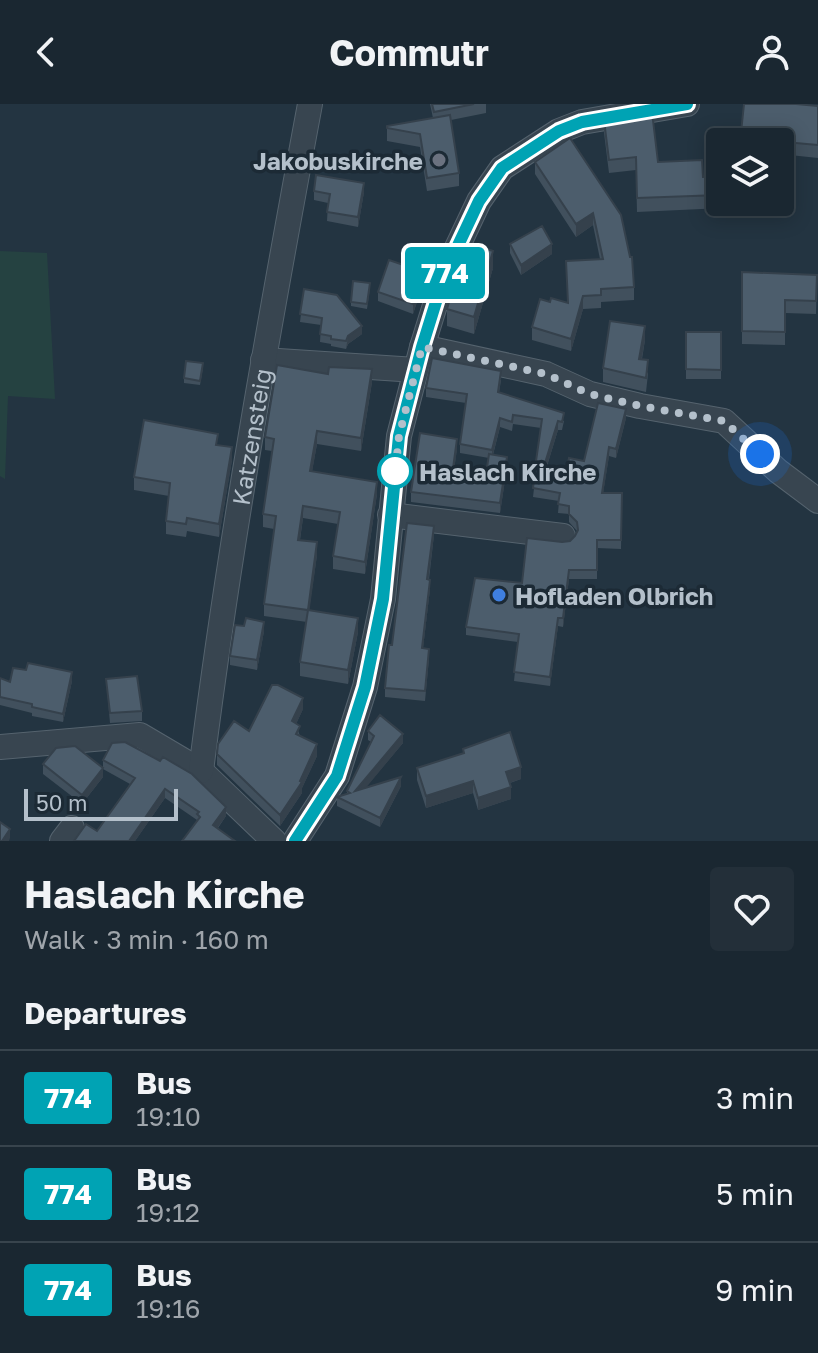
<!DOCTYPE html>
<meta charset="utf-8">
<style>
:root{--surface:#1a2731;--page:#232f39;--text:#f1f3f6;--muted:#9fa5ab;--line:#38444d}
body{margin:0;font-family:"Golos Text",sans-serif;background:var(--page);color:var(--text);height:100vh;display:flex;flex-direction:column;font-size:30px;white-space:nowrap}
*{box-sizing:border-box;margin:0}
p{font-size:26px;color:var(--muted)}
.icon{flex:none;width:44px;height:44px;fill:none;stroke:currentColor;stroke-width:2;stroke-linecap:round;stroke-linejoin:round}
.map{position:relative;height:737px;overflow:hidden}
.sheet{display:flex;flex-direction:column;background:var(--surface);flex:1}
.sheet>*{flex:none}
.badge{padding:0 16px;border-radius:6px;font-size:28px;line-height:52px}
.fabs{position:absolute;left:706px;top:24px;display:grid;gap:16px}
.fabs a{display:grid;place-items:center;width:88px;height:88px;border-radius:8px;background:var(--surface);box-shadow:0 4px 20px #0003,0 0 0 2px var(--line);font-size:40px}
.scale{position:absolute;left:24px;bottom:20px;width:154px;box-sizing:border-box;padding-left:8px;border:4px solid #b4c0cb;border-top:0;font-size:22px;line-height:28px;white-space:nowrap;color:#b4c0cb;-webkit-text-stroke:6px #1c2a35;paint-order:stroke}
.you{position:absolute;width:40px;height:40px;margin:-20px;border:6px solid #fff;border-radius:50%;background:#1a73e8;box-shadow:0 0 0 12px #1a73e833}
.map>.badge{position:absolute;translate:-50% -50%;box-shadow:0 0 0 4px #fff}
h2{padding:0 24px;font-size:30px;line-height:72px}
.round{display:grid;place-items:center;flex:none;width:84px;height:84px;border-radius:8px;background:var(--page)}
.overview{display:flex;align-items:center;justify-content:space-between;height:136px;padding:0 24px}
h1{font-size:38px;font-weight:700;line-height:60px}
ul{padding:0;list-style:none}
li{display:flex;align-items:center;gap:24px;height:96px;padding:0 24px;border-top:2px solid var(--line)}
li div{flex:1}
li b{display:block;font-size:30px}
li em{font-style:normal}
li .badge{min-width:88px;font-weight:700;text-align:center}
header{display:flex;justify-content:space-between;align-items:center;height:104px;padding:0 24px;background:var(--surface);font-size:36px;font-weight:700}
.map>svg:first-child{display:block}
.green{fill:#254241}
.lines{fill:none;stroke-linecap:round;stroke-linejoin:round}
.street-casing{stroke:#55636e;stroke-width:26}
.street{stroke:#384550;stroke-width:24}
.wall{fill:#41505d}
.shaded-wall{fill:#35414c}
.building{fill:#4c5d6c;stroke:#35414c;stroke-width:2}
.line-casing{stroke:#fff;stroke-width:18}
.line{stroke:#00a3b4;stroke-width:12}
.walk{stroke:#b4c0cb;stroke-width:8;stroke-dasharray:0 14.4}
.worship-dot{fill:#6b7280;stroke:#1c2a35;stroke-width:3}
.stop-dot{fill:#fff;stroke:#00a3b4;stroke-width:4}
.shop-dot{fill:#3f7fe0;stroke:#1c2a35;stroke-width:3}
.labels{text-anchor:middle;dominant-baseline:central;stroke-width:7;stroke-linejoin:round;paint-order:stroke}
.poi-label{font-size:24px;font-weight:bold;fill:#b4c0cb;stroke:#1c2a35;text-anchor:end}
.street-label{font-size:24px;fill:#b4c0cb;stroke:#1c2a35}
.stop-label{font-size:24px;font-weight:bold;fill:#b4c0cb;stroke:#1c2a35;text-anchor:start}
</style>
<header><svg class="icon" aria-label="back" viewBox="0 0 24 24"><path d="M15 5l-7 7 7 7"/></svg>Commutr<svg class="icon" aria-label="person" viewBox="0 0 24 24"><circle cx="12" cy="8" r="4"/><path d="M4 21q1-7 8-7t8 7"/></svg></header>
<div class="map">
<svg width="818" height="737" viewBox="0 0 818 737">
<rect width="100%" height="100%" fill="#233441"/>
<path class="green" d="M 0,147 L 47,149 L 55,295 L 8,292 L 5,375 L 0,372 Z"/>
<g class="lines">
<g class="street-casing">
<g id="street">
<path d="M 422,243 L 546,270 L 590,290 L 640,302 L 724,317 L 778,367 L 818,397"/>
<path d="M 263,256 L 416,266"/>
<path d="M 390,411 L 563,432"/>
<path d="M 0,643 L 140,631 L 201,667 L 274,737"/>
<path id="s1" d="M 201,667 C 229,443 269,221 310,0"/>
<path d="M 62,737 L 72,724"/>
<path d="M 295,737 L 337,672 L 365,583 L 383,495 L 399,332 L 422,243 L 445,169 L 479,97 L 502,64 L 559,27 L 582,18 L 687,0"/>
</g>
</g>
<use href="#street" class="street"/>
</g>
<path class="wall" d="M 430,0 L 486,0 L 486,9 L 451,16 L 459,69 L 459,82 L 427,87 L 420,43 L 387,37 L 387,22 L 433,14 Z
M 818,2 L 818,54 L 780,50 L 780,38 L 740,38 Z
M 604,16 L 658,58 L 703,73 L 720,72 L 720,98 L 746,98 L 746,109 L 723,109 L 723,104 L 637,108 L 636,66 L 609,69 L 604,29 Z
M 570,34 L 634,183 L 634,196 L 601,198 L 601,204 L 583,205 L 571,247 L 532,236 L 532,223 L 550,198 L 568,199 L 566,157 L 600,155 L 593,121 L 576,133 L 535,70 L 535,58 Z
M 314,87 L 364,88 L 358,123 L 327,117 L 328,99 L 314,96 Z
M 510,140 L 552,150 L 521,171 L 510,149 Z
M 493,164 L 474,230 L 447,222 L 447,205 Z
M 742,168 L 817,171 L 816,210 L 785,209 L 785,241 L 742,240 Z
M 424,177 L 413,210 L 378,197 L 378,188 Z
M 370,184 L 367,205 L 351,202 L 351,198 Z
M 304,185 L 362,230 L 348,240 L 346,245 L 331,242 L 331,240 L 320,238 L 321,221 L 300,218 Z
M 686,228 L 721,228 L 721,275 L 686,275 Z
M 645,236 L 642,255 L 648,270 L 646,288 L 603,278 L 603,264 Z
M 203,264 L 200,281 L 184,279 L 184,274 Z
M 501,276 L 499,289 L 564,317 L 562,326 L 558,326 L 547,362 L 567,365 L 584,357 L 626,314 L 616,354 L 609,352 L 603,389 L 622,389 L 621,445 L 597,444 L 597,475 L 569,475 L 563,523 L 558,522 L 550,582 L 514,577 L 518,538 L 466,531 L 466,523 L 522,479 L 562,438 L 570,437 L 575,432 L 577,427 L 569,418 L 569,410 L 558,409 L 559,397 L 533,393 L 541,324 L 513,320 L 512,327 L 500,323 L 493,351 L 507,363 L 500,409 L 411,398 L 411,388 L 457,345 L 453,372 L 485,377 L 489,354 L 460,349 L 460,340 L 466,299 L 426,293 L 426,284 Z
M 372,278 L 361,347 L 317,340 L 312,367 L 377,390 L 365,470 L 333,465 L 333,452 L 338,420 L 303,414 L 300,436 L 317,451 L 309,506 L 358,528 L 348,580 L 300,572 L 300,558 L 307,518 L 264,512 L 264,500 L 274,425 L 263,423 L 263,410 L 272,347 L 265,346 L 265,333 Z
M 218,341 L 232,356 L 219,433 L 187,427 L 186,433 L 166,430 L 166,417 L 169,392 L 134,386 L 134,373 Z
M 434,431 L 429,475 L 430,485 L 423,544 L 429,554 L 425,597 L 385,593 L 385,584 L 392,541 Z
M 264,527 L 257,566 L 230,561 L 230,552 Z
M 0,574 L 10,578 L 72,577 L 63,618 L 32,612 L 32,609 L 0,601 Z
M 106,575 L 142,607 L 142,617 L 110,619 Z
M 303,605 L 296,620 L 300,632 L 317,652 L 302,684 L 302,689 L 280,722 L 217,661 L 217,650 L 249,627 Z
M 368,627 L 403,639 L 365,684 L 401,682 L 380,723 L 337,702 L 337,693 L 347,690 L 347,687 L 371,638 L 368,636 Z
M 463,645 L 521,675 L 510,679 L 511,695 L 478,706 L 473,689 L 426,704 L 417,676 L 417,664 L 463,650 Z
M 103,656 L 226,712 L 218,724 L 197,716 L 165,694 L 135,737 L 74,737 L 97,727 L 130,680 L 103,665 L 103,673 L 82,700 L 43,670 L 43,660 L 103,664 Z"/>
<path class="shaded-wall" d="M 364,79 L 364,88 L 358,123 L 358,113 Z
M 593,109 L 593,121 L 576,133 L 576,120 Z
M 552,140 L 552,150 L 521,171 L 521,161 Z
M 493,147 L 493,164 L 474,230 L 474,213 Z
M 424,168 L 424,177 L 413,210 L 413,200 Z
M 583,192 L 583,205 L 571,247 L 571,235 Z
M 362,222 L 362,230 L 348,240 L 346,245 L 348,232 Z
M 645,222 L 645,236 L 639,269 L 639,255 Z
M 372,265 L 372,278 L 361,347 L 361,334 Z
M 626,305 L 626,314 L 616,354 L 616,345 Z
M 500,314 L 500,323 L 492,354 L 492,346 Z
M 558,317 L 558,326 L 545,368 L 545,359 Z
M 317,327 L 317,340 L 310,380 L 310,367 Z
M 457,335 L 457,345 L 452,382 L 452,372 Z
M 232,343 L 232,356 L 219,433 L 219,420 Z
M 609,343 L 609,352 L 602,397 L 602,389 Z
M 507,353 L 507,363 L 500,409 L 500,399 Z
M 377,378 L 377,390 L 365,470 L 365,458 Z
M 303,402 L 303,414 L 298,448 L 298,436 Z
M 434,422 L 434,431 L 427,485 L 427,475 Z
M 317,438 L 317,451 L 308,518 L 308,506 Z
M 569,466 L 569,475 L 563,523 L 563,514 Z
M 430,476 L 430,485 L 422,553 L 422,544 Z
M 358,514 L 358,528 L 348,580 L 348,566 Z
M 558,514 L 558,522 L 550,582 L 550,573 Z
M 264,518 L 264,527 L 257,566 L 257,556 Z
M 72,568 L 72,577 L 63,618 L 63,610 Z
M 303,594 L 303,605 L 292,629 L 292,617 Z
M 403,630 L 403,639 L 355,697 L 355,687 Z
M 317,640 L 317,652 L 302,684 L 302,689 L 280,722 L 280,711 L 300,677 Z
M 521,663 L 521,675 L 506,680 L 506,668 Z
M 103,664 L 103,673 L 82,700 L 82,691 Z
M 401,673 L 401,682 L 380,723 L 380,714 Z
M 473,677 L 473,689 L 426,704 L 426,692 Z
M 511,683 L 511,695 L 478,706 L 478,694 Z
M 165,685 L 165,694 L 135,737 L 129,737 Z
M 226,703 L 226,712 L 213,730 L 213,721 Z
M 10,725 L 10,734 L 9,737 L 2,737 Z"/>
<path class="building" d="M 432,0 L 474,0 L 434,8 Z
M 744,0 L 796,0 L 818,2 L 818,41 L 762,36 L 762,38 L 740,38 Z
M 652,8 L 658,58 L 702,56 L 703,73 L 720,72 L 720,91 L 637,94 L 636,53 L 609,56 L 604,16 Z
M 450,11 L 459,69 L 427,74 L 420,30 L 387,24 L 387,22 Z
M 570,34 L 621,111 L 630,153 L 632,153 L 634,183 L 601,185 L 601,191 L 583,192 L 571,235 L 532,223 L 540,195 L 550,198 L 551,194 L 568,199 L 566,157 L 603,155 L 593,109 L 576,120 L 535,58 Z
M 316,71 L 364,79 L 358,113 L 327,108 L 330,90 L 314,87 Z
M 542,122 L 552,140 L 521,161 L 510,140 Z
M 467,139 L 493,147 L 474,213 L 447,205 L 463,149 Z
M 389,156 L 424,168 L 413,200 L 378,188 Z
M 742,168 L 817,171 L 816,197 L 785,196 L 785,228 L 742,227 Z
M 353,177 L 370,179 L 367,200 L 351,198 Z
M 304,185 L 337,191 L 362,222 L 348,232 L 346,237 L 331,235 L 331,232 L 320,230 L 322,214 L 300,210 Z
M 610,217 L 645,222 L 639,255 L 648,256 L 646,274 L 603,264 Z
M 686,228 L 721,228 L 721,266 L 686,265 Z
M 432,254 L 501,267 L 498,288 L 564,309 L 562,318 L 558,317 L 545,359 L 536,357 L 542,315 L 513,311 L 512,318 L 500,314 L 492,346 L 460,340 L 467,290 L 426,284 Z
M 186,257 L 203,259 L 200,277 L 184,274 Z
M 277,261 L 328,270 L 329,263 L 372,265 L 361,334 L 317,327 L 310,367 L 377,378 L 365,458 L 333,452 L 340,408 L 303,402 L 298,436 L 317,438 L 308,506 L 264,500 L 276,412 L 263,410 L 274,335 L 265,333 Z
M 598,299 L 626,305 L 616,345 L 609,343 L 602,389 L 622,389 L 621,436 L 597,436 L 597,466 L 569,466 L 563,514 L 558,514 L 550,573 L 514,568 L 519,530 L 466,523 L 475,474 L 522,479 L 527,434 L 562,438 L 570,437 L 575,432 L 578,426 L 577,418 L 569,410 L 569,402 L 558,400 L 560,389 L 533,384 L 536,360 L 567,365 L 569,354 L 584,357 Z
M 144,316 L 218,330 L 216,341 L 232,343 L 219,420 L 187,414 L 186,420 L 166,417 L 170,379 L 134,373 Z
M 420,329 L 457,335 L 452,372 L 485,377 L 489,350 L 507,353 L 500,399 L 411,388 Z
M 407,419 L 434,422 L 427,475 L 430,476 L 422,544 L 429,545 L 425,587 L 385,584 L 389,541 L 392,541 Z
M 308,506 L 358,514 L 348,566 L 300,558 Z
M 246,514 L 264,518 L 257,556 L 230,552 L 235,521 L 244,522 Z
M 28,559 L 72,568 L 63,610 L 32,603 L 32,600 L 0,593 L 0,574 L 10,578 L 13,564 L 26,566 Z
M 137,572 L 142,607 L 110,609 L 106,575 Z
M 272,581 L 278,581 L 303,594 L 292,617 L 300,622 L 296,630 L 317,640 L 300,677 L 302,678 L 280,711 L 217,650 L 218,640 L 234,617 L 249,627 Z
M 380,611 L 403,630 L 355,687 L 401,673 L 380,714 L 337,693 L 350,689 L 347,687 L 374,632 L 368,627 Z
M 510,628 L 521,663 L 506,668 L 511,683 L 478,694 L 473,677 L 426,692 L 417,664 L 464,649 L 463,645 Z
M 125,638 L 160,657 L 163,653 L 192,670 L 226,703 L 213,721 L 235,737 L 182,737 L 200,713 L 197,710 L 199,708 L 165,685 L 129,737 L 74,737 L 86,720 L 97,727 L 135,674 L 103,656 L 112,639 Z
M 75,642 L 103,664 L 82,691 L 43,660 L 56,644 Z
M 0,718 L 10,725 L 2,737 L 0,737 Z"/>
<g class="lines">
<g class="line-casing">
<path id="line" d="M 295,737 L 337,672 L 365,583 L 383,495 L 399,332 L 422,243 L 445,169 L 479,97 L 502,64 L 559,27 L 582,18 L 687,0"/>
</g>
<use href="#line" class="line"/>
<path class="walk" d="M 395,367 L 395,372 L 399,332 L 422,243 L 546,270 L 590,290 L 640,302 L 724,317 L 760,350"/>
</g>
<circle class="worship-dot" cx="439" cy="56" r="8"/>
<circle class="stop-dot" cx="395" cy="367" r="16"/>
<circle class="shop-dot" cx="499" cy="491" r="8"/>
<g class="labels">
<g class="poi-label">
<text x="423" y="56">Jakobuskirche</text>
<text x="515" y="491" text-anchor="start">Hofladen Olbrich</text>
</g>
<g class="street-label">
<text stroke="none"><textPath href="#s1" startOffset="338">Katzensteig</textPath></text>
</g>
<g class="stop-label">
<text x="419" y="367">Haslach Kirche</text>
</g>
</g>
</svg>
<div class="fabs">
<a><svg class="icon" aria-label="layers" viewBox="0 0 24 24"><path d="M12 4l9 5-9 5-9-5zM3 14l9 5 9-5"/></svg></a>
</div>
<div class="scale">50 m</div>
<div class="you" style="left:760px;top:350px"></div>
<b class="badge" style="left:445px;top:169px;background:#00a3b4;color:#fff">774</b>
</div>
<section class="sheet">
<div class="overview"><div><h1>Haslach Kirche</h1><p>Walk · 3 min · 160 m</p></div><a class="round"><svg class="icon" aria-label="heart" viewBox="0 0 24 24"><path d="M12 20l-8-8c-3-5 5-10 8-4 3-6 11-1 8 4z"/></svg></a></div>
<h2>Departures</h2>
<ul>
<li><span class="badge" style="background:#00a3b4;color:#fff">774</span><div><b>Bus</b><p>19:10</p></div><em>3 min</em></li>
<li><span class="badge" style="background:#00a3b4;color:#fff">774</span><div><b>Bus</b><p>19:12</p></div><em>5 min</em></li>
<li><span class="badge" style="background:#00a3b4;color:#fff">774</span><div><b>Bus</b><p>19:16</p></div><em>9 min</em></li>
</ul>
</section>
